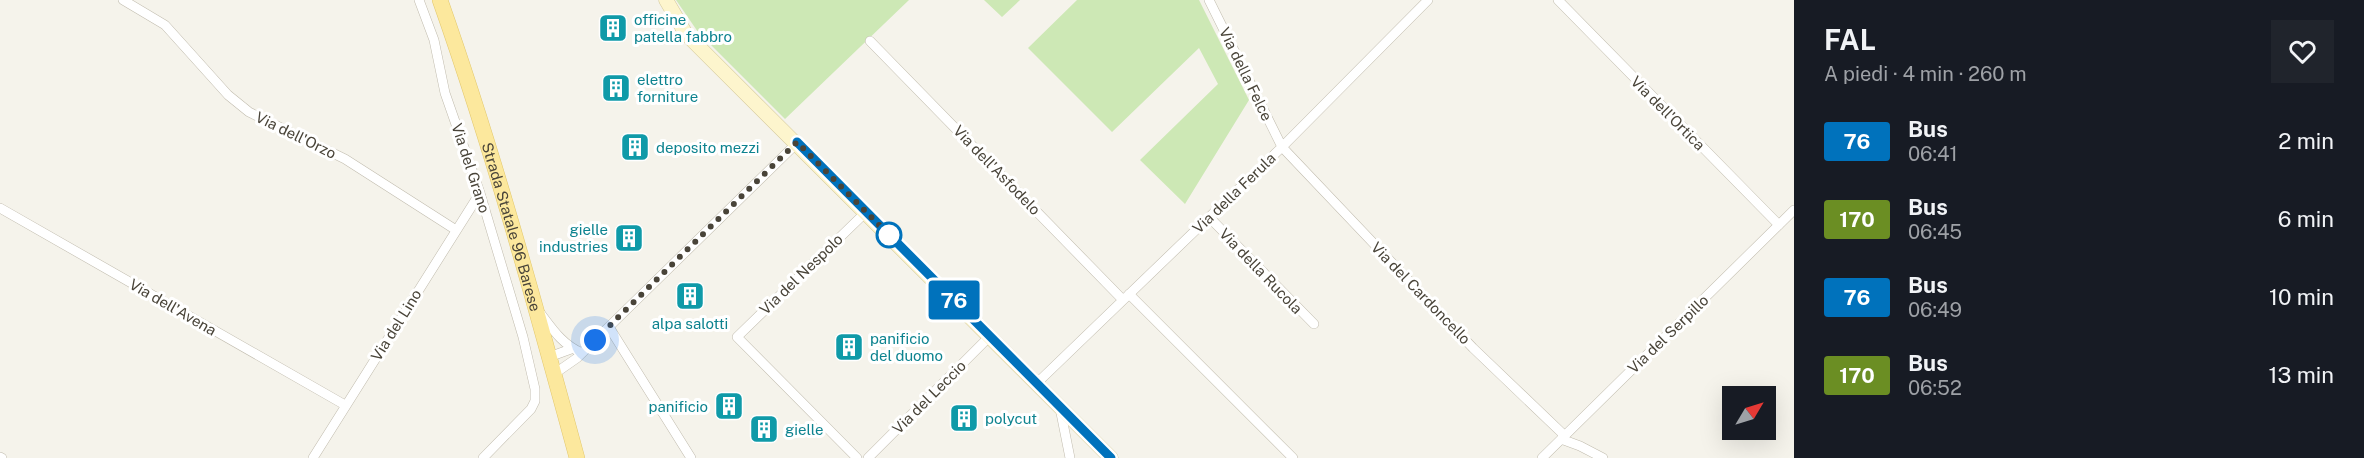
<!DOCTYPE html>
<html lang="it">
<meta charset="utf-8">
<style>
:root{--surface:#171b24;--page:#20242c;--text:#f1f3f6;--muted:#9ea1a6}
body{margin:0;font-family:"Public Sans",sans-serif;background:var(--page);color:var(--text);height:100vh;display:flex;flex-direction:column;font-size:22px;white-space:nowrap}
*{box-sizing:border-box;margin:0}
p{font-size:20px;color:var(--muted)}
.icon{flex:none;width:33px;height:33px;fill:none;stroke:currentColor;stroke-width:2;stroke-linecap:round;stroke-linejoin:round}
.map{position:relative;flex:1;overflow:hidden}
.sheet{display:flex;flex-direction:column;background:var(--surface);width:570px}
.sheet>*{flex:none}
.badge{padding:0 12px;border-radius:4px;font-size:21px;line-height:39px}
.needle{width:39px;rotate:52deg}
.controls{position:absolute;left:1722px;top:386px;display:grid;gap:12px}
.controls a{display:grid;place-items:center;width:54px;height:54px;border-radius:0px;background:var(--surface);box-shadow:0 6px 24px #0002;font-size:30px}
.you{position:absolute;width:30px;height:30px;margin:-15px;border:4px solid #fff;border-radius:50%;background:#1a73e8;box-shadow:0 0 0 9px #1a73e833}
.map>.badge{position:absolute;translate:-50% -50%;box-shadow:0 0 0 3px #fff}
.round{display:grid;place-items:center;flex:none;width:63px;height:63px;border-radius:0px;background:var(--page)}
.summary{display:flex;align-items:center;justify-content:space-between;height:102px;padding:0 30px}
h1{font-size:28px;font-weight:700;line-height:45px}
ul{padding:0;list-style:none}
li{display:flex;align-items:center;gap:18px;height:78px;padding:0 30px}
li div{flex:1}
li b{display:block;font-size:22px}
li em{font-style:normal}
li .badge{min-width:66px;font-weight:700;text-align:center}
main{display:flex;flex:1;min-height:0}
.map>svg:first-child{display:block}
.green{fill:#cde8b5}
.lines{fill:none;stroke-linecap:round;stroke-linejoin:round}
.street-casing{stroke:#c0bbad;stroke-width:10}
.secondary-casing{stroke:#d3c89b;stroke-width:15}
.primary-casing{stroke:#e2c76c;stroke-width:16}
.street{stroke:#fff;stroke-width:9}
.secondary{stroke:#fdf5cd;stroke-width:14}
.primary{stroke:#fce89d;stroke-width:15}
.line-casing{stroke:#fff;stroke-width:14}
.line{stroke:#0072bc;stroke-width:9}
.walk{stroke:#494439;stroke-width:6;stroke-dasharray:0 10.8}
.stop-dot{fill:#fff;stroke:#0072bc;stroke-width:3}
.labels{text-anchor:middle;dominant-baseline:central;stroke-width:6;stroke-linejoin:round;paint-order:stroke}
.culture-label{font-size:15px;fill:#0d838f;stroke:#fff;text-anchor:start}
.street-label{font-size:15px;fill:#494439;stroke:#fff}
</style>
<main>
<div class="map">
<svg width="1794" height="458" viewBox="0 0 1794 458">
<rect width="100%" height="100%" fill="#f5f3eb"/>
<path class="green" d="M 676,0 L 909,0 L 785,119 L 698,32 Z
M 984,0 L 1020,0 L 1002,17 Z
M 1077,0 L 1199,0 L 1249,100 L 1185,204 L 1140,160 L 1218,84 L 1199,48 L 1112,132 L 1028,48 Z"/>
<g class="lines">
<g class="street-casing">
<path id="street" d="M 123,0 L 165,25 L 228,95 L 249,112 L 345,159 L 456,230
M 419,0 L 434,40 L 445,93 L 480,193 L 523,337 L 535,389 L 535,401 L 531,409 L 483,458
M 1209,0 L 1282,147 L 1473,348 L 1564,435
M 1558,0 L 1779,225
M 870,41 L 1123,300
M 0,208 L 345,405
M 1209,217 L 1314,324
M 1129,294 L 1293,458
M 541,314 C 553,330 563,345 582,353
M 609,327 L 691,458
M 549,357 L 571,349
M 554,374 L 577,358 L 797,143
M 1037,383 L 1282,147 L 1428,0
M 1060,408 L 1070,458
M 1561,439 L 1580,446 L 1603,458
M 0,457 L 2,458
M 313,458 L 480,193
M 857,458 L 737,337 L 866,212
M 868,458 L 990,336
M 1542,458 L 1794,210"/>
</g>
<g class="secondary-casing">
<path id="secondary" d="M 666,0 L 686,34 L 1111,458"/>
</g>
<g class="primary-casing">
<g id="primary">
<path id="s1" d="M 440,0 C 493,150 535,304 577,458"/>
</g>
</g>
<use href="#street" class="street"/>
<use href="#secondary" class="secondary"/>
<use href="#primary" class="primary"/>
</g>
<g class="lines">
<g class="line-casing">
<path id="line" d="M 797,142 L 1111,458"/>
</g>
<use href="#line" class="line"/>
<path class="walk" d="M 595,340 L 797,142 L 889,235"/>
</g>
<defs>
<g id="building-square" transform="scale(1.5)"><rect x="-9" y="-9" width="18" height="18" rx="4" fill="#0f9aa8" stroke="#fff"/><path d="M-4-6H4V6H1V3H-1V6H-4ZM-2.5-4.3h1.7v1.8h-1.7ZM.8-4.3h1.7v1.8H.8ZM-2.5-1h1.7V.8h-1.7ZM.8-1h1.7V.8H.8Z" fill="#fff"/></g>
</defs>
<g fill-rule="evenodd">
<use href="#building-square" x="613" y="28"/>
<use href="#building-square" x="616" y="88"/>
<use href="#building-square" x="635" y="147"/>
<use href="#building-square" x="629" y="238"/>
<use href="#building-square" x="690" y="296"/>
<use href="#building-square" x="849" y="347"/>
<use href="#building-square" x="729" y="406"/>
<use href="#building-square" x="964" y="418"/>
<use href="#building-square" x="764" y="429"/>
</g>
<circle class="stop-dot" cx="889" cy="235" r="12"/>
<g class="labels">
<g class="culture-label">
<text x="634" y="19">officine<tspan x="634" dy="17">patella fabbro</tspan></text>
<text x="637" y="79">elettro<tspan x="637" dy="17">forniture</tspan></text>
<text x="656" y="147">deposito mezzi</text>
<text x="608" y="229" text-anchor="end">gielle<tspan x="608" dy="17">industries</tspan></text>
<text x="690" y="323" text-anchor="middle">alpa salotti</text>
<text x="870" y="338">panificio<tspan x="870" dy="17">del duomo</tspan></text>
<text x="708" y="406" text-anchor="end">panificio</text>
<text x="985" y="418">polycut</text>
<text x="785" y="429">gielle</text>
</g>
<g class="street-label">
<text transform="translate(1246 74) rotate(64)">Via della Felce</text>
<text transform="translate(1668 113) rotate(45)">Via dell'Ortica</text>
<text transform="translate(296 135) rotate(26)">Via dell'Orzo</text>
<text transform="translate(471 168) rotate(72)">Via del Grano</text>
<text transform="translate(997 170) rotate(46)">Via dell'Asfodelo</text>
<text transform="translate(1234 193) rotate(-44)">Via della Ferula</text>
<text stroke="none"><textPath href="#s1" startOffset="238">Strada Statale 96 Barese</textPath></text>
<text transform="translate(1261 271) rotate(46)">Via della Rucola</text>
<text transform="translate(801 274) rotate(-44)">Via del Nespolo</text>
<text transform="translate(1421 293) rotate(46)">Via del Cardoncello</text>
<text transform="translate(173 307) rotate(30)">Via dell'Avena</text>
<text transform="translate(396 325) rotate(-58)">Via del Lino</text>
<text transform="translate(1668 334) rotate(-44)">Via del Serpillo</text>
<text transform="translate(929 397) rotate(-45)">Via del Leccio</text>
</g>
</g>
</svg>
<div class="controls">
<a><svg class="needle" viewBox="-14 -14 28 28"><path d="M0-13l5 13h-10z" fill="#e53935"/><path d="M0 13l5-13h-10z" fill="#9ea1a6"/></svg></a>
</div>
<div class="you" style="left:595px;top:340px"></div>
<b class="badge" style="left:954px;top:300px;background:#0072bc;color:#fff">76</b>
</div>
<section class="sheet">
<div class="summary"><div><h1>FAL</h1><p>A piedi · 4 min · 260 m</p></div><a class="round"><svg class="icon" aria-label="heart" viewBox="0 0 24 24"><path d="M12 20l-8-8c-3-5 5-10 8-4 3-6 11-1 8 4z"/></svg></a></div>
<ul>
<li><span class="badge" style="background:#0072bc;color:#fff">76</span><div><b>Bus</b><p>06:41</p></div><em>2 min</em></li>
<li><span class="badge" style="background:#6b8e23;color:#fff">170</span><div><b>Bus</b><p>06:45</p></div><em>6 min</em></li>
<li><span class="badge" style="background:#0072bc;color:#fff">76</span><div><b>Bus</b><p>06:49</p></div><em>10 min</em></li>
<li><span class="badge" style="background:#6b8e23;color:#fff">170</span><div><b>Bus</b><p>06:52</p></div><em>13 min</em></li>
</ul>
</section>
</main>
